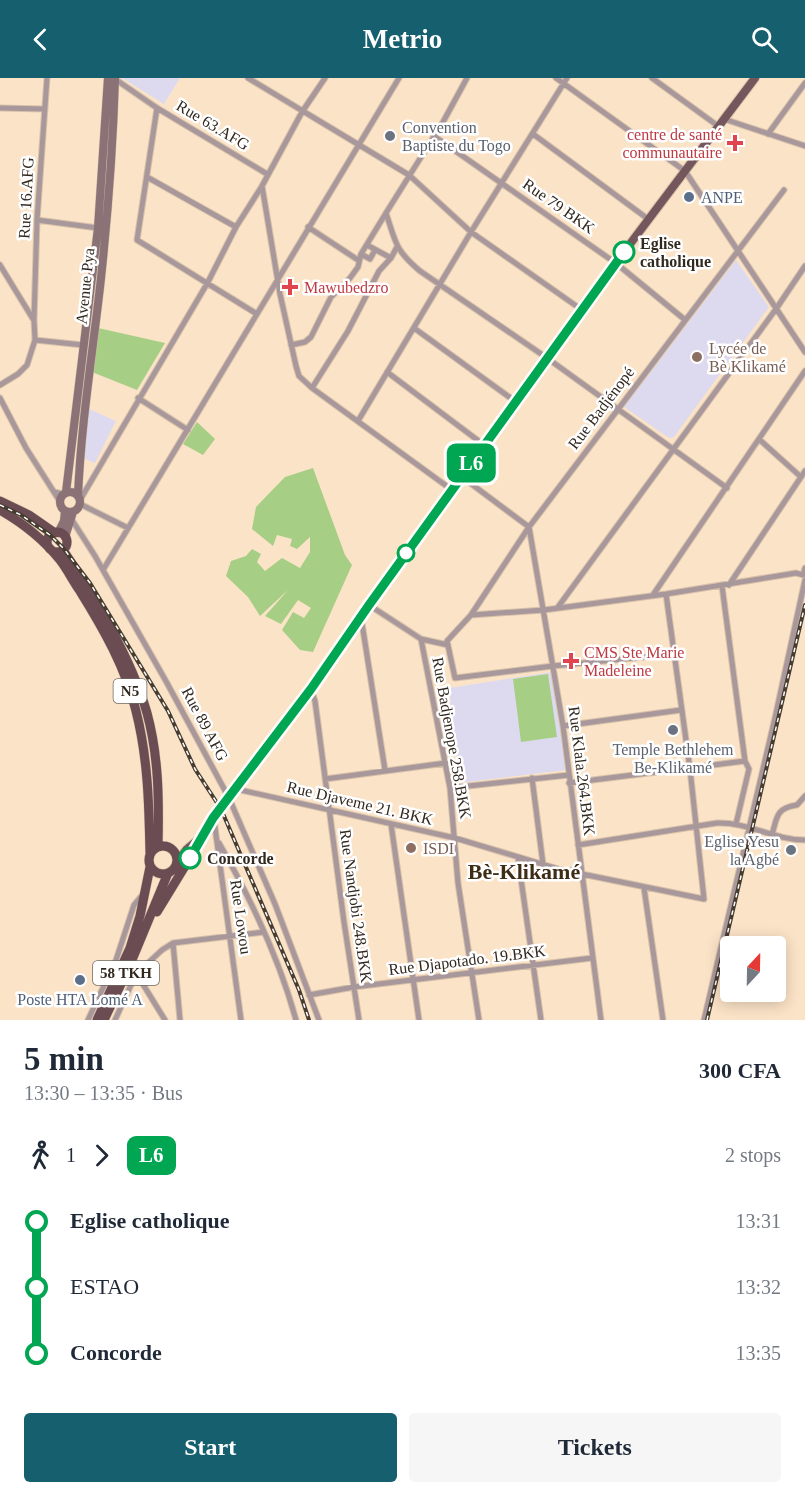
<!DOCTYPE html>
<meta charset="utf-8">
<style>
:root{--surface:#fff;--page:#f6f6f7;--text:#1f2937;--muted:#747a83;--accent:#155f6e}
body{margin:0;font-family:"Times New Roman",serif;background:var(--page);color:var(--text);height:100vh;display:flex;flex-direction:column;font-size:22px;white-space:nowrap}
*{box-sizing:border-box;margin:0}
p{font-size:20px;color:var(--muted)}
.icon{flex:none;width:33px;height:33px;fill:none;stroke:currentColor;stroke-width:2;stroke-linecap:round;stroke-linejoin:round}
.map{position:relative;height:942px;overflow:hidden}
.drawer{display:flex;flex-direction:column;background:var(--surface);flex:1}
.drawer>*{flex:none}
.badge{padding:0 12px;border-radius:9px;font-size:21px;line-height:39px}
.needle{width:39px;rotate:22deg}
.tools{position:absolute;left:720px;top:858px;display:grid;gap:12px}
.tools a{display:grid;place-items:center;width:66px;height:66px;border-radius:6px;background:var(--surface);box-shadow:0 3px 15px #0003;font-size:30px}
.map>.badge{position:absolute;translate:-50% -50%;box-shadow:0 0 0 3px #fff}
.legs{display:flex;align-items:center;gap:9px;height:66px;padding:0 24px;font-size:20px}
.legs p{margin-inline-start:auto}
.headline{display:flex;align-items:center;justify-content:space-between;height:102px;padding:0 24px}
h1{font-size:33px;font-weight:600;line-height:45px}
.primary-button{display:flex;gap:12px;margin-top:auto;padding:12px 24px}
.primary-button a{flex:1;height:69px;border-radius:6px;background:var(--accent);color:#fff;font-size:24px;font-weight:600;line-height:69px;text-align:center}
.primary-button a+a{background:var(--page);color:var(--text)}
ul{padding:0 24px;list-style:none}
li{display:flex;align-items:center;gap:21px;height:66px;font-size:22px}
li i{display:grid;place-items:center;width:9px;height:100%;margin:0 8px;background:currentColor}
li i::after{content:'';width:15px;height:15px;margin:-8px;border:4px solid;border-radius:50%;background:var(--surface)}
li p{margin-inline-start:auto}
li:first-child i{background:linear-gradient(#0000 50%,currentColor 0)}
li:last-child i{background:linear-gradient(currentColor 50%,#0000 0)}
header{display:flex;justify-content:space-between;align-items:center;height:78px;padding:0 24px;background:var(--accent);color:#fff;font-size:27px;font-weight:600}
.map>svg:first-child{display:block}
.education{fill:#dddaf0}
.green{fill:#a6ce85}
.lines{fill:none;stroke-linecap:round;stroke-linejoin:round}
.minor-casing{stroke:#d7c1a9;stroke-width:7}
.secondary-casing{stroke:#d7c1a9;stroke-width:9}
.primary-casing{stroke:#d7c1a9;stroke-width:10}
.trunk-casing{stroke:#d7c1a9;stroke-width:10}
.minor{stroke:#a9989b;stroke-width:5}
.secondary{stroke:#8a7277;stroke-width:8}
.primary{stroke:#73575d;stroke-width:8}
.trunk{stroke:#6a4c52;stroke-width:9}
.rail-casing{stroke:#473c30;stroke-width:4}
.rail{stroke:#fff;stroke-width:1.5;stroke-dasharray:4.5;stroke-linecap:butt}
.line-1-casing{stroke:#fff;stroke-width:14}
.line-1{stroke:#00a651;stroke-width:9}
.worship-dot{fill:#6b7280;stroke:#fff;stroke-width:2}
.health-dot{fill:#e0444e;stroke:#fff;stroke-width:2}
.service-dot{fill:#5c6f8a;stroke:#fff;stroke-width:2}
.stop-1-dot{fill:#fff;stroke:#00a651;stroke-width:3}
.education-dot{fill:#8d6e63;stroke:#fff;stroke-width:2}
.labels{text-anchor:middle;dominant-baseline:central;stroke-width:5;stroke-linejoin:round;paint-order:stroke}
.shield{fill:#fff;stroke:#6f6862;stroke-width:1.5}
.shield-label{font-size:15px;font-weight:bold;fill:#31281e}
.street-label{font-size:16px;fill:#31281e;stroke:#fff}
.worship-label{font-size:16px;fill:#5b616d;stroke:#fff;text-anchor:start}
.health-label{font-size:16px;fill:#be3a42;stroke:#fff;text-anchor:start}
.service-label{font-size:16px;fill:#4e5e75;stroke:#fff;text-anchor:start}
.stop-label{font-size:16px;font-weight:bold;fill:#31281e;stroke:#fff;text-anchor:start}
.education-label{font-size:16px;fill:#785e54;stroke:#fff;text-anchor:start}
.district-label{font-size:22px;font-weight:bold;fill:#3e2c15;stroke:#fff}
</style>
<header><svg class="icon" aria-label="back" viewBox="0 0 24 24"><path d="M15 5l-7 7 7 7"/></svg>Metrio<svg class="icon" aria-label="search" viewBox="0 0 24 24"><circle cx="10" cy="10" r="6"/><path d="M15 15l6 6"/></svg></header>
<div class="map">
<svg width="805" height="942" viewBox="0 0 805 942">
<rect width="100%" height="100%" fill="#fbe3c7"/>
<path class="education" d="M 122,0 L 180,0 L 164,26 Z
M 736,182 L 769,229 L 674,359 L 669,360 L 624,329 Z
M 89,331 L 116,343 L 95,385 L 83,380 Z
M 552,594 L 566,692 L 459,705 L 449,610 Z"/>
<path class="green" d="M 98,250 L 165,265 L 137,312 L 92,294 Z
M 197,344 L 215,361 L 203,377 L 183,366 Z
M 313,390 L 345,477 L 352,487 L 313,574 L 300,572 L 282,552 L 293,534 L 304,540 L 311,530 L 298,522 L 281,546 L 265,538 L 288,512 L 260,538 L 248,519 L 226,498 L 231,483 L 246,478 L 252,471 L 261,476 L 257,484 L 265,493 L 282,480 L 300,490 L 310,474 L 310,459 L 297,471 L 290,468 L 292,461 L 277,457 L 273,468 L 252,451 L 256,429 L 285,399 Z
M 548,596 L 557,659 L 521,664 L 513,601 Z"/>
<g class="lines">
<g class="minor-casing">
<path id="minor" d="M 248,0 L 409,97 L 471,154 L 582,232
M 467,0 L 443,44 L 386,135 C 396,165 395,172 420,193 L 547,280 L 727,410
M 556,0 L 685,93 L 805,274
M 652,0 L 718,48
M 115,1 L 157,30 L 267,96
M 0,30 L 45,31
M 157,30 L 137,162 L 257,236
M 724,41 L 805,68
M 533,56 L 648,141
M 768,56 L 805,5
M 434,58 L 617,186 L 684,241
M 147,99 L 236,149
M 262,108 L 280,216 L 296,288 L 299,298 L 312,310 L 452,412
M 37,142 L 98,150
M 308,149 L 358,182
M 367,167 L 391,180
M 361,176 L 370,181 L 375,172
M 0,187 L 33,241
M 414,250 L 516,324
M 35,262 L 83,267
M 291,267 L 305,264 L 311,259 L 331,219 L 350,200 L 358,189 L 361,176 L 386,135
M 387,294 L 484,367
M 0,307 L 18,296 L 27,287 L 35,262 L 34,242 L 37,142 L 47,0
M 312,310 L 348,253 L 379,193 L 391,180 L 397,169
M 0,320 L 26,370 L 59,422
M 138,320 L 188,352
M 358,343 L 471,154 L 567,0
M 760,362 L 801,399
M 462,399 L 529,449 L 563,648 L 601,942
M 54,414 L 63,416
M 80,422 L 208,204 L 236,149 L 262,108 L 302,34 L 325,0
M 80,426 L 128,450
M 72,442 L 95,478 L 167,605 L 229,720 L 275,826 L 319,942
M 103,492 L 399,0
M 729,507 L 805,393
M 722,508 L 745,683 L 749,691 L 736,746
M 653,517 L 805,293
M 369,527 L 421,561 L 448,567
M 558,529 L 776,231 L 805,188
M 471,537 L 544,532 L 666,516 L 796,495 L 803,497 L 805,490
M 361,539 L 385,692
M 421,561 L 450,710 L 458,805 L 479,942
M 674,576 L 553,588 L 455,600 L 447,563 L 471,537 L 529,449 L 784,112
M 311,611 L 315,623 L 344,844 L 359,942
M 563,648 L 681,632
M 532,700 L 543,786
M 325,701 L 446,685
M 569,705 L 745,683
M 450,710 L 569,697
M 236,711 L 455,760 L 565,793 L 581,791
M 214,742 L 241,942
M 391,746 L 419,942
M 772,757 C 777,739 776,730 797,727 L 805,718
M 219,765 C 251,821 279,880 296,942
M 578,767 L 717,745 C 748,744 774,762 805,762
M 518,780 L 541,942
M 582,796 L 704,821 L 690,691 L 666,516
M 644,810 L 663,942
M 173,865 L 180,942
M 136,895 L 165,942
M 309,917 L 354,909 L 592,880
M 88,942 L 116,882 L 134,827 L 144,815
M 115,942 L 136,896 L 162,872 L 173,865 L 264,854
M 704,942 L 775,640 L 805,502"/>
</g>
<g class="secondary-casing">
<path id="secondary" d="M60 424a10 10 0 1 1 20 0a10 10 0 1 1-20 0Z
M 66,414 L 98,150 L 108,0
M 78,418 C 81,345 93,273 101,200 C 108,134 113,67 115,0
M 58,455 L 64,443 L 65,433
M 65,459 L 73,434"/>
</g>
<g class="primary-casing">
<path id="primary" d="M 177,784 L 187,771 L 199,761
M 176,789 L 190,780 L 213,740 L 311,611 L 369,527 L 624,174 L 755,0"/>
</g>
<g class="trunk-casing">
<path id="trunk" d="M 0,423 L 29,437 L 55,455
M 0,432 C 21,444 44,462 60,482 C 67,491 73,503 80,513 C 103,550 126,590 136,633 C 148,680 149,727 150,775
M47 464a10 10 0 1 1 20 0a10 10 0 1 1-20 0Z
M 63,472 C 95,521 131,579 147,635 C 159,679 159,723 158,768
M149 782a14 14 0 1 1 28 0a14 14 0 1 1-28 0Z
M 157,834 L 190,780
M 97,942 L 130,870 L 140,838 L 150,789
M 104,942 L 129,889 L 168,795"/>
</g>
<use href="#minor" class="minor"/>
<use href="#secondary" class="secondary"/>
<use href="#primary" class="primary"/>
<use href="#trunk" class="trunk"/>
<g class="rail-casing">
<path id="rail" d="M 0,427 L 21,437 L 50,457 L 64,471 L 90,505 L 168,633 L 195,691 L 221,731 L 299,912 L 309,942
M 707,942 L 805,527"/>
</g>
<use href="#rail" class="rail"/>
</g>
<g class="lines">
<g class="line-1-casing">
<path id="line-1" d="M 190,780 L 213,740 L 311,611 L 369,527 L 624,174"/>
</g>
<use href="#line-1" class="line-1"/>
</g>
<g class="worship-dot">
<circle cx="390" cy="58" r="6"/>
<circle cx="673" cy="652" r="6"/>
<circle cx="791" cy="772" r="6"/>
</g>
<g class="health-dot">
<path d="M732 56h6v6h6v6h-6v6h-6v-6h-6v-6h6z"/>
<path d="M287 200h6v6h6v6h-6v6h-6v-6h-6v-6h6z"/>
<path d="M568 574h6v6h6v6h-6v6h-6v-6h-6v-6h6z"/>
</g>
<g class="service-dot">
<circle cx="689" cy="119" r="6"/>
<circle cx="80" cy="902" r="6"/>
</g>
<g class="stop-1-dot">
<circle cx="624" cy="174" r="10"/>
<circle cx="406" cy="475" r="8"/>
<circle cx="190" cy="780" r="10"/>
</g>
<g class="education-dot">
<circle cx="697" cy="279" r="6"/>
<circle cx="411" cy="770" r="6"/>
</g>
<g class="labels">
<g class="shield">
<rect x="113.5" y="601" width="33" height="24" rx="4.5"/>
<rect x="93" y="883" width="66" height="24" rx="4.5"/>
</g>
<g class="shield-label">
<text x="130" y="613">N5</text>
<text x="126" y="895">58 TKH</text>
</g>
<g class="street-label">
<text transform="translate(213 47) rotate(31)">Rue 63.AFG</text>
<text transform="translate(26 120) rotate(-87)">Rue 16.AFG</text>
<text transform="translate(559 128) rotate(35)">Rue 79 BKK</text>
<text transform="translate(85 208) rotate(-84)">Avenue Pya</text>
<text transform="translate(601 330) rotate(-53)">Rue Badjénopé</text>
<text transform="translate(205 646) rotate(62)">Rue 89 AFG</text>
<text transform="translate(452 660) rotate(80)">Rue Badjenope 258.BKK</text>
<text transform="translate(582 693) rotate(83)">Rue Klala.264.BKK</text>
<text transform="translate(360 725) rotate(13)">Rue Djaveme 21. BKK</text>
<text transform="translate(356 828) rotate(82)">Rue Nandjobi 248.BKK</text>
<text transform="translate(241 839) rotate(82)">Rue Lowou</text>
<text transform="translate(467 882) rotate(-7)">Rue Djapotado. 19.BKK</text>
</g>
<g class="worship-label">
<text x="402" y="49">Convention<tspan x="402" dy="18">Baptiste du Togo</tspan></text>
<text x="673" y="671" text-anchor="middle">Temple Bethlehem<tspan x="673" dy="18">Be-Klikamé</tspan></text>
<text x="779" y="763" text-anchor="end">Eglise Yesu<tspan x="779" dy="18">la Agbé</tspan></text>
</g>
<g class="health-label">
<text x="722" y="56" text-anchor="end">centre de santé<tspan x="722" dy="18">communautaire</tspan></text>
<text x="304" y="209">Mawubedzro</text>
<text x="584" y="574">CMS Ste Marie<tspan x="584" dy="18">Madeleine</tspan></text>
</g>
<g class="service-label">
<text x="701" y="119">ANPE</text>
<text x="80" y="921" text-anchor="middle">Poste HTA Lomé A</text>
</g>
<g class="stop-label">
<text x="640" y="165">Eglise<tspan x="640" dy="18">catholique</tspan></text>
<text x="207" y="780">Concorde</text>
</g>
<g class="education-label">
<text x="709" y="270">Lycée de<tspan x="709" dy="18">Bè Klikamé</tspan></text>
<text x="423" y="770">ISDI</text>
</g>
<g class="district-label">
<text x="524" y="793">Bè-Klikamé</text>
</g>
</g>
</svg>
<div class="tools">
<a><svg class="needle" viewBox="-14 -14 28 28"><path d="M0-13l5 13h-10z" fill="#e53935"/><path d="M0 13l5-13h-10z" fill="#747a83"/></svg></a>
</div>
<b class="badge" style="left:471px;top:385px;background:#00a651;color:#fff">L6</b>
</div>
<section class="drawer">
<div class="headline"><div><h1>5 min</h1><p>13:30 – 13:35 · Bus</p></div><b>300 CFA</b></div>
<div class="legs"><svg class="icon" aria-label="walk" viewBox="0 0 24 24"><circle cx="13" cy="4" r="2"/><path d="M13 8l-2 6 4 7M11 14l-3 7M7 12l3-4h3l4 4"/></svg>1<svg class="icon" aria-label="forward" viewBox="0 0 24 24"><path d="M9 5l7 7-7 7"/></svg><b class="badge" style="background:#00a651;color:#fff">L6</b><p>2 stops</p></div>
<ul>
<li><i style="color:#00a651"></i><b>Eglise catholique</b><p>13:31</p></li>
<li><i style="color:#00a651"></i><span>ESTAO</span><p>13:32</p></li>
<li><i style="color:#00a651"></i><b>Concorde</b><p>13:35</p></li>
</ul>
<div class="primary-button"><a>Start</a><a>Tickets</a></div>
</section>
